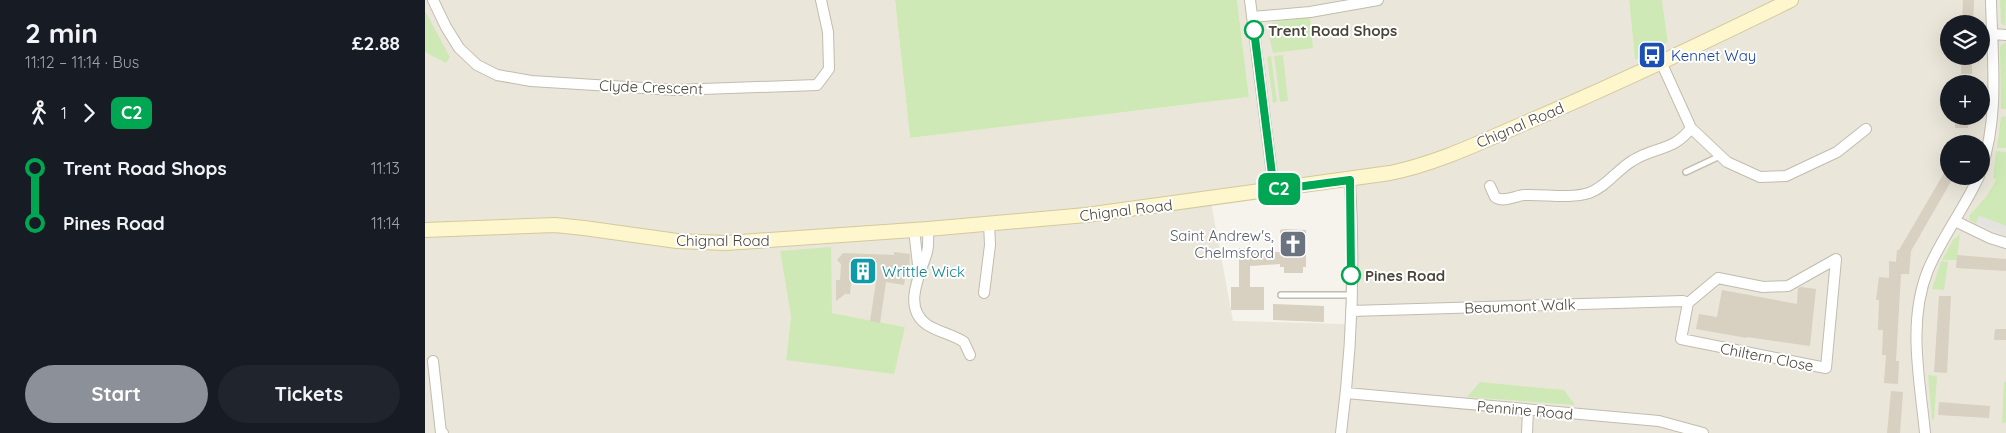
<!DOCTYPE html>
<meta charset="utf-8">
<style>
:root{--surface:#171b24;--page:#20242c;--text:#f1f3f6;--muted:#9ea1a6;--accent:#8c9099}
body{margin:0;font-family:Quicksand,sans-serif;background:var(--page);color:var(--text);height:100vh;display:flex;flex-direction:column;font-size:19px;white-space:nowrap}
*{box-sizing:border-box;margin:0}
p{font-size:16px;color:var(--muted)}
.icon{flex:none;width:28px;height:28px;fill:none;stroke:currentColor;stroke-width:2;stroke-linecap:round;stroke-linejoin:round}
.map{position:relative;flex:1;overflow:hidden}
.sheet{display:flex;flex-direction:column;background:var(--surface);width:425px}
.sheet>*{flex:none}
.badge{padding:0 10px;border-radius:8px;font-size:18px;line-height:32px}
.buttons{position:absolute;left:1515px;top:15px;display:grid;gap:10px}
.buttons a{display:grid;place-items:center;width:50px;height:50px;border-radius:50%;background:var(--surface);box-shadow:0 5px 20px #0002;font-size:25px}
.map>.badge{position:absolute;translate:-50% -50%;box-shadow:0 0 0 2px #fff}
.legs{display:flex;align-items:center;gap:8px;height:55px;padding:0 25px;font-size:16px}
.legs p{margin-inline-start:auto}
.summary{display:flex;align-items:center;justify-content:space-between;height:85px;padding:0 25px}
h1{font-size:28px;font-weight:700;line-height:38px}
.primary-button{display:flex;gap:10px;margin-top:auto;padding:10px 25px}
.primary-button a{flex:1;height:58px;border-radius:30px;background:var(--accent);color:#fff;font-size:20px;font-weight:700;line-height:58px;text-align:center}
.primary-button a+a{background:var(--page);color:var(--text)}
ul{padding:0 25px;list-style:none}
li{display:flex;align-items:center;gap:18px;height:55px;font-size:19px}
li i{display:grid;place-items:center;width:8px;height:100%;margin:0 6px;background:currentColor}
li i::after{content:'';width:12px;height:12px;margin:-6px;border:4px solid;border-radius:50%;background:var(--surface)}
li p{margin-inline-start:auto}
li:first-child i{background:linear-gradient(#0000 50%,currentColor 0)}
li:last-child i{background:linear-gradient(currentColor 50%,#0000 0)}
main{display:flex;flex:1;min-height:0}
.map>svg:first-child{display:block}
.residential{fill:#eae6da;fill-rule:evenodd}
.green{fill:#cfe9b6}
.parking{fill:#e5e3e0}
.building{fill:#d8d0c1}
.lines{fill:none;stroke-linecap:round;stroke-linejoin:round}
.lane-casing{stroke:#c2bcae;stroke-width:8}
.street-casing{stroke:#c2bcae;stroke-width:12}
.secondary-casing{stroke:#d5c99c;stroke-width:16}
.lane{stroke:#fff;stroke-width:5}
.street{stroke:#fff;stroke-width:10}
.secondary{stroke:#fef6cd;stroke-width:14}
.line-1-casing{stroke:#fff;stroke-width:11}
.line-1{stroke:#00a651;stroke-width:8}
.stop-1-dot{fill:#fff;stroke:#00a651;stroke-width:2.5}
.labels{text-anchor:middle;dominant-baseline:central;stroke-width:4;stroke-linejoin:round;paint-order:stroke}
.stop-label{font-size:15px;font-weight:bold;fill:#4b4539;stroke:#fff;text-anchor:start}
.transit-label{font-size:15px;fill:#164399;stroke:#fff;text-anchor:start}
.street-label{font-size:15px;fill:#4b4539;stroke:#fff}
.worship-label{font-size:15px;fill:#5b616d;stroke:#fff;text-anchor:end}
.culture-label{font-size:15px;fill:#0d838f;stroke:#fff;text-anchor:start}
</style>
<main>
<section class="sheet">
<div class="summary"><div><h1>2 min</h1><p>11:12 – 11:14 · Bus</p></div><b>£2.88</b></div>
<div class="legs"><svg class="icon" aria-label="walk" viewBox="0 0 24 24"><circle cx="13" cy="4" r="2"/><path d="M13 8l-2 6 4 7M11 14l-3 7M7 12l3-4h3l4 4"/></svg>1<svg class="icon" aria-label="forward" viewBox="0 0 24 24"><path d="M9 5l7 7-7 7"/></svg><b class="badge" style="background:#00a651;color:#fff">C2</b></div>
<ul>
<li><i style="color:#00a651"></i><b>Trent Road Shops</b><p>11:13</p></li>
<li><i style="color:#00a651"></i><b>Pines Road</b><p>11:14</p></li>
</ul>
<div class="primary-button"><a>Start</a><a>Tickets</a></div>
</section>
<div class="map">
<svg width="1581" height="433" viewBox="0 0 1581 433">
<rect width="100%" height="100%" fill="#f6f3ec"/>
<path class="residential" d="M 0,0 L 470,0 L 485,138 L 824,97 L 812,0 L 1204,0 L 1210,60 L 1243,42 L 1237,0 L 1581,0 L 1581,433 L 0,433 ZM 1524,24 L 1556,24 L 1556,56 L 1524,56 ZM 1524,84 L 1556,84 L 1556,116 L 1524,116 ZM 1524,144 L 1556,144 L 1556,176 L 1524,176 ZM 919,185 L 921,238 L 920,324 L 808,321 L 786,202 ZM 355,251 L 407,313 L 480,327 L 361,360 L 366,317 Z"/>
<path class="green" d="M 470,0 L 812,0 L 824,97 L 485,138 Z
M 1204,0 L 1237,0 L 1243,42 L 1210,60 Z
M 1575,0 L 1581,0 L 1580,26 L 1576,23 Z
M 0,11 L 25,57 L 21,63 L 0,52 Z
M 885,17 L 888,48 L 848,53 C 846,42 840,31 848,22 Z
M 1581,42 L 1581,109 L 1576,109 L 1575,48 L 1576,45 Z
M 858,55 L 863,101 L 855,102 L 849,56 Z
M 846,56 L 852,102 L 848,103 L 842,57 Z
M 1581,116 L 1581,148 L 1572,148 L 1576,117 Z
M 1571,151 L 1581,152 L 1581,226 L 1554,216 L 1551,224 L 1545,220 L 1544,216 L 1561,197 L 1571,180 L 1568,178 Z
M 1535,234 L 1532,260 L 1517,260 L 1528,240 Z
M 406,247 L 407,313 L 480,327 L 469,374 L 361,360 L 366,317 L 355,251 Z
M 1516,261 L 1523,262 L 1519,290 L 1507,289 Z
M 1503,375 L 1512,376 L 1509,419 L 1507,420 Z
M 1055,382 L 1139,390 L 1150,405 L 1042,397 Z
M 1579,382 L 1581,382 L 1581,422 L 1579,423 L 1577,423 Z"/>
<path class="parking" d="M 1554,216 L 1581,226 L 1580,235 L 1551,224 Z"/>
<path class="building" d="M 1538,0 L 1549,0 L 1548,24 L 1537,24 Z
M 1537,56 L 1547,56 L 1547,74 L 1536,74 Z
M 1530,116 L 1544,116 L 1543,128 L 1530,128 Z
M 1519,173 L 1528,178 L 1486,251 L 1484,274 L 1476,274 L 1471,361 L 1474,361 L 1473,384 L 1459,383 L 1461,355 L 1457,355 L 1458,330 L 1453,330 L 1454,300 L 1451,300 L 1454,277 L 1464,278 L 1464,261 L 1471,262 L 1472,250 L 1474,250 Z
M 860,229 L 881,230 L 881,267 L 878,267 L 878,273 L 859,273 L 859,267 L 855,267 L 855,264 L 825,266 L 825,287 L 839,287 L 839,310 L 806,310 L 806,287 L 814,287 L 814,248 L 825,248 L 825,252 L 855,252 L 855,230 Z
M 469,252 L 485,254 L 484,271 L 481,271 L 479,285 L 461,282 L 455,323 L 445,321 L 451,282 L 431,281 L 431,283 L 426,283 L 425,294 L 420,294 L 411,301 L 411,280 L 415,280 L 416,264 L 412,260 L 418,253 L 469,255 Z
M 1532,255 L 1581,259 L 1581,271 L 1531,268 Z
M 1376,287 L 1391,289 L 1385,346 L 1322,337 L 1322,338 L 1271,329 L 1274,314 L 1292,317 L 1297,290 L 1372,304 L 1373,288 Z
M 1514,296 L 1526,296 L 1522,373 L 1509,372 Z
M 848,304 L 899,306 L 899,322 L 848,320 Z
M 1570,329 L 1581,329 L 1581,340 L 1569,340 Z
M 1466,391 L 1478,392 L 1475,433 L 1462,433 Z
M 1514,402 L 1565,406 L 1564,418 L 1513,415 Z"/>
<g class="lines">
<g class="lane-casing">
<path id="lane" d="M 1261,172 L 1295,156
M 856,295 L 926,295"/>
</g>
<g class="street-casing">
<path id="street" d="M 8,0 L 21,27 L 34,48 L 52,65 L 72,75 L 106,81 L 250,90 L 392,85 L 404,69 L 403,32 L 396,0
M 825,0 L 849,190
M 827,17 L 885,12 L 953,0
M 1567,34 L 1581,35
M 1236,62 L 1266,128 L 1302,162 L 1335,177 L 1361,176 L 1412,152 L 1441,129
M 1556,170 C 1575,116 1567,56 1566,0
M 1065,186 L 1070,197 C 1078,203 1090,196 1099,195 C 1120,194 1144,199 1164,193 C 1181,187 1192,170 1207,161 C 1230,146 1248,152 1266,128
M 1530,221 L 1565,238 L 1581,243
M 503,229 C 503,237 504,244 502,252 C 496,273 477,306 501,324 C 512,332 527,334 539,342 L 545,355
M 489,230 L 494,273
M 1411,259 L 1401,368 L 1256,339 L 1263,303 L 1293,278 L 1338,287 L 1363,286 Z
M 559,293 L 565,245 L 564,223
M 926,311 L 1258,301 L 1263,303
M 8,361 L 16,433 L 18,433
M 921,393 L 1234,421 L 1278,433
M 916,433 C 927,350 930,264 925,180
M 1102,433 L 1103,410
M 1500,433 C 1495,380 1482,322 1503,270 C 1517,237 1539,209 1554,176"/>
</g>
<g class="secondary-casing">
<path id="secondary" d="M 0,230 L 130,225 L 159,228 L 252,241 L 301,243 L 503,229 L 661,215 L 965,173 C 1013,163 1056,142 1100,123 C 1190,85 1278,43 1366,0"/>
</g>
<use href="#lane" class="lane"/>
<use href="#street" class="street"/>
<use href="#secondary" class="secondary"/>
</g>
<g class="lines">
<g class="line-1-casing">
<path id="line-1" d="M 829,30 L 849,190 L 925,180 L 926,275"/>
</g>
<use href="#line-1" class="line-1"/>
</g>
<defs>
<g id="bus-square" transform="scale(1.4375)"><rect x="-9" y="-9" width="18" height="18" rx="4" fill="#1a4fb4" stroke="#fff"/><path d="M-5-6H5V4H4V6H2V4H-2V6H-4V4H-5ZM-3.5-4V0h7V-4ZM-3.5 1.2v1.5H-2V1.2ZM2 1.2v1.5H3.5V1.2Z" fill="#fff"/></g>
<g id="church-square" transform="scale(1.4375)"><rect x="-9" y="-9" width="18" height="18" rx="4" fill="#6b7280" stroke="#fff"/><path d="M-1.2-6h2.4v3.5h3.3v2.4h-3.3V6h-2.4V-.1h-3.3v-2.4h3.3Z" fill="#fff"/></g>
<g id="building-square" transform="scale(1.4375)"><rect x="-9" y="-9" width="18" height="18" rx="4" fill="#0f9aa8" stroke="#fff"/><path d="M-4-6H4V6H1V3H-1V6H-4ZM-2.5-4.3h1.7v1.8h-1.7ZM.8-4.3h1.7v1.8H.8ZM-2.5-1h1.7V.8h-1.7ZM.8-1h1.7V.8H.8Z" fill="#fff"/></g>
</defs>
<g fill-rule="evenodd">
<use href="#bus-square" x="1227" y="55"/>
<use href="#church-square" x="868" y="244"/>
<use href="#building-square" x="438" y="271"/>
</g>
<g class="stop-1-dot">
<circle cx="829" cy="30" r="9"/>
<circle cx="926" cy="275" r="9"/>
</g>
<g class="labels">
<g class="stop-label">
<text x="843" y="30">Trent Road Shops</text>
<text x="940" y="275">Pines Road</text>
</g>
<g class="transit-label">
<text x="1246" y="55">Kennet Way</text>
</g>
<g class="street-label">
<text transform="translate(226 87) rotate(2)">Clyde Crescent</text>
<text transform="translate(1095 125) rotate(-23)">Chignal Road</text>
<text transform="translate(701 210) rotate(-7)">Chignal Road</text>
<text x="298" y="240">Chignal Road</text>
<text transform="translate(1095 306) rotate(-2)">Beaumont Walk</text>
<text transform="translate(1342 357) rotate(11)">Chiltern Close</text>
<text transform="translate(1100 410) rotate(5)">Pennine Road</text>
</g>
<g class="worship-label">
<text x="849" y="235">Saint Andrew's,<tspan x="849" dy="17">Chelmsford</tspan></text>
</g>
<g class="culture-label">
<text x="457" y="271">Writtle Wick</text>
</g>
</g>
</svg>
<div class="buttons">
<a><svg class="icon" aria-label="layers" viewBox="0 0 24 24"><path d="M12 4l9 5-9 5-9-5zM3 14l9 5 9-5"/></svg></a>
<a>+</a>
<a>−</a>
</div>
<b class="badge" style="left:854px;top:189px;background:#00a651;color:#fff">C2</b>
</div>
</main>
